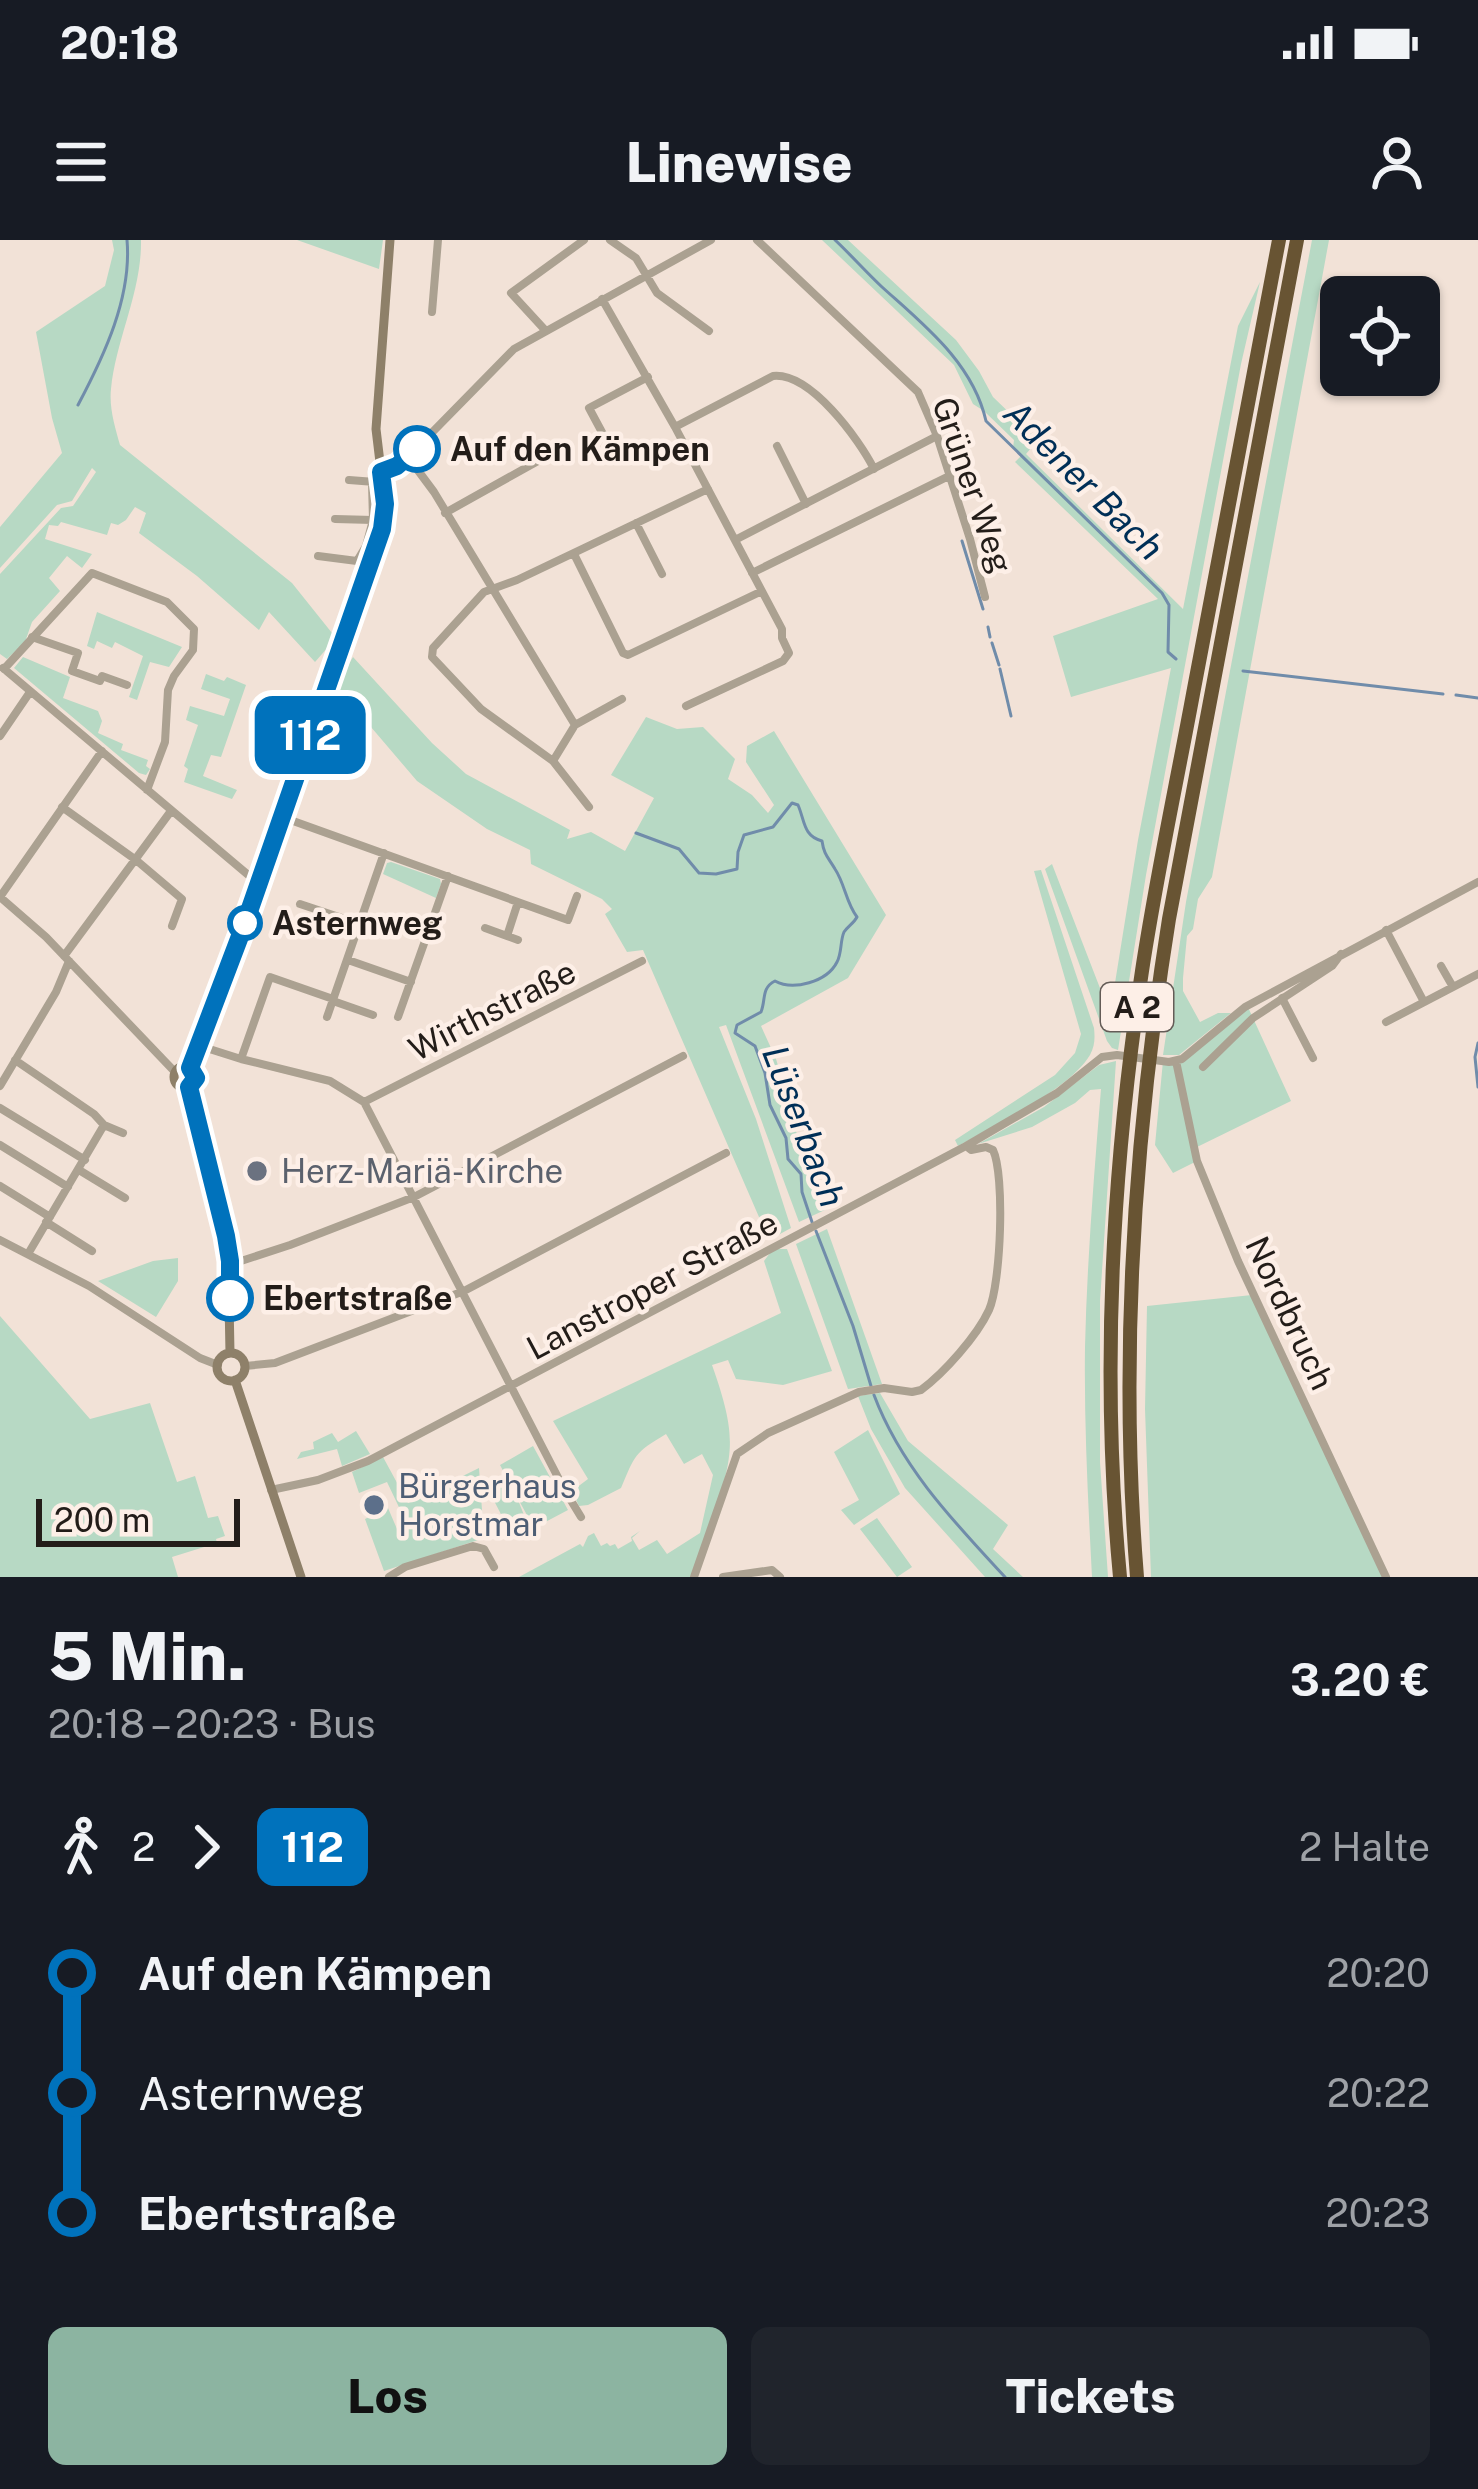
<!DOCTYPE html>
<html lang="de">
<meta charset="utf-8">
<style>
:root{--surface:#171b24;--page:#20242c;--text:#f1f3f6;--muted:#9ea1a6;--accent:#8cb4a1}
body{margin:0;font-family:"Public Sans",sans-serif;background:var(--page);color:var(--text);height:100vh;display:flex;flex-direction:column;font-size:45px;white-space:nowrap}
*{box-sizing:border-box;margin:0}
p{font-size:39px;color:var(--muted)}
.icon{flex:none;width:66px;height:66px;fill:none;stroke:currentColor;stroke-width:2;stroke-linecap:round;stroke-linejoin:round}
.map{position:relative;height:1337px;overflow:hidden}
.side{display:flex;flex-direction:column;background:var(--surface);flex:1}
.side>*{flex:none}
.badge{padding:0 24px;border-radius:18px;font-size:42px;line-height:78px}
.buttons{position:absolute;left:1320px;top:36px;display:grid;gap:24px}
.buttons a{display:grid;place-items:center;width:120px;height:120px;border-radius:18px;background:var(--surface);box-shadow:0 3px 9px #0004;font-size:60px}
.scale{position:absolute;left:36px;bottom:30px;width:204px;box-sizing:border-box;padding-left:12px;border:6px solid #231d19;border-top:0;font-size:33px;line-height:42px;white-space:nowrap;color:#231d19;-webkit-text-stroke:9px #fdefe7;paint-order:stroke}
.map>.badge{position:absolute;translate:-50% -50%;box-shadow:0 0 0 6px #fff}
.legs{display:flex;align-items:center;gap:18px;height:132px;padding:0 48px;font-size:39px}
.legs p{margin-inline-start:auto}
.overview{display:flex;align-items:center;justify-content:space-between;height:204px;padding:0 48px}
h1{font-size:66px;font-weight:800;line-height:90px}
.primary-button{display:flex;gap:24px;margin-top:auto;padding:24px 48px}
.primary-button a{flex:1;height:138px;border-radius:18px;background:var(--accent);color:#111;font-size:48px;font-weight:800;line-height:138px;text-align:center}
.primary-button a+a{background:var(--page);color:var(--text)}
ul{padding:0 48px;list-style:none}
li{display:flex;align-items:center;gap:42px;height:120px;font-size:45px}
li i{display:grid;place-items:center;width:18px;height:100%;margin:0 15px;background:currentColor}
li i::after{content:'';width:30px;height:30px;margin:-15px;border:9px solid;border-radius:50%;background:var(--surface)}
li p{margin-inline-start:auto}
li:first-child i{background:linear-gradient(#0000 50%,currentColor 0)}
li:last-child i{background:linear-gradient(currentColor 50%,#0000 0)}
.status{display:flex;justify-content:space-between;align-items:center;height:84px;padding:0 60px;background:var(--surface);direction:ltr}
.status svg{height:33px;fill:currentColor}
header{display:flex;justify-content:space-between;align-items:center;height:156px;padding:0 48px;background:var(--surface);font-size:54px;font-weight:800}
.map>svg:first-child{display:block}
.green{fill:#b7d9c4}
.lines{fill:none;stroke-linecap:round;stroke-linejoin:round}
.stream{stroke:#708caa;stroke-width:3}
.street{stroke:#aba191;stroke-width:8}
.secondary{stroke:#8e8069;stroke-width:9}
.highway{stroke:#685433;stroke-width:14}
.line-1-casing{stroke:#fff;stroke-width:27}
.line-1{stroke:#0072bc;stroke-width:18}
.stop-1-dot{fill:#fff;stroke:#0072bc;stroke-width:6}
.worship-dot{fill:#6b7280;stroke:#fdefe7;stroke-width:4.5}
.service-dot{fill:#5c6f8a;stroke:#fdefe7;stroke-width:4.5}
.labels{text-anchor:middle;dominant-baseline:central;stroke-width:9;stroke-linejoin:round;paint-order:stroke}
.shield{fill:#fdefe7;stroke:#645c57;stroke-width:3}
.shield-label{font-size:30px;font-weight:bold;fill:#231d19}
.stop-label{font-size:33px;font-weight:bold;fill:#231d19;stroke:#fdefe7;text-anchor:start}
.street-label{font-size:33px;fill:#231d19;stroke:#fdefe7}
.worship-label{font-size:33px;fill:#5b616d;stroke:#fdefe7;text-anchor:start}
.service-label{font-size:33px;fill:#4e5e75;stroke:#fdefe7;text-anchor:start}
.water-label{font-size:36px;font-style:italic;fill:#002f57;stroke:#fdefe7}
</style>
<div class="status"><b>20:18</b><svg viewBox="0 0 49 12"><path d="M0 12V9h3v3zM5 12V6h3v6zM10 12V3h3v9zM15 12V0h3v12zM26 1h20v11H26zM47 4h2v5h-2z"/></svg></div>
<header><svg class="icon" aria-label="menu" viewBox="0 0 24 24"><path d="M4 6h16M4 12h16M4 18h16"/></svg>Linewise<svg class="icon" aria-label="person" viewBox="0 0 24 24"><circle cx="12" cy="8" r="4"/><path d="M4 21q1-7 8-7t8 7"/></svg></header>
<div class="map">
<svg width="1478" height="1337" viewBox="0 0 1478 1337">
<rect width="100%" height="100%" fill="#f2e2d7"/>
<path class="green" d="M 112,0 L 141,0 C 142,51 116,99 111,149 C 109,168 115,187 120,205 L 292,343 L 336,398 L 315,422 L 269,372 L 259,390 L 197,336 L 139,293 L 146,273 L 135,267 L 126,280 L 118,285 L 111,283 L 107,295 L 61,282 L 58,286 L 49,285 L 45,299 L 92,314 L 82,328 L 67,316 L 49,338 L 60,351 L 32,382 L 25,402 L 7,419 L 0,414 L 0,334 L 61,268 L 73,266 L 96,232 L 92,228 L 72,261 L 57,265 L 0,328 L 0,287 L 62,213 L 52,178 L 36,92 L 105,46 L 114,10 Z
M 297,0 L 383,0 L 379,29 Z
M 822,0 L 848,0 L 956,100 L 979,131 L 993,157 L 1038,200 L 1026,214 L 1183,369 L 1238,86 L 1260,42 L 1241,124 L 1146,635 L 1118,810 L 1112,808 L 1107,801 L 1045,629 L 1052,624 L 1110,774 L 1138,600 L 1171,428 L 1071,457 L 1053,396 L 1158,359 L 1015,222 L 1021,216 L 1013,208 L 1014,200 L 984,171 L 973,164 L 954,125 Z
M 1312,0 L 1329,0 L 1212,637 L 1198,659 L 1193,689 L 1187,696 L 1183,738 L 1183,751 L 1200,782 L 1218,773 L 1231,773 L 1179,815 L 1163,815 L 1186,662 Z
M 97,372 L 182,407 L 169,427 L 150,422 L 137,460 L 129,457 L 143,416 L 115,402 L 112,408 L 97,401 L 94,409 L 87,406 Z
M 23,417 L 70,437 L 63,458 L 98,471 L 102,481 L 98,493 L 123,504 L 121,510 L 148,520 L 146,526 L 150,529 L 146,535 L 139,533 L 14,428 Z
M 353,417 L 432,503 L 466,534 L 570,590 L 567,599 L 591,592 L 625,611 L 654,558 L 611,535 L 646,477 L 677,489 L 703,487 L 735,519 L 728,539 L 752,555 L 768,573 L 774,565 L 746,522 L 747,506 L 774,491 L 886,675 L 848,738 L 761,786 L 776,819 L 789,861 L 791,879 L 827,969 L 799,982 L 726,785 L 719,787 L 756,879 L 791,988 L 769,1000 L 643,710 L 627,712 L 605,674 L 612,669 L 602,659 L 531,624 L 530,610 L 487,589 L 417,541 L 336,446 Z
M 206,434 L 224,441 L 227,437 L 246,445 L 221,517 L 211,515 L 203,536 L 237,550 L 232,559 L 184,542 L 188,529 L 184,526 L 198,485 L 186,480 L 190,466 L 224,476 L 230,459 L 201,449 Z
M 391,622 L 440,639 L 441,644 L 436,658 L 383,634 L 387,623 Z
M 1041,630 L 1094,788 C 1095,798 1095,806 1090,815 C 1069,850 994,885 958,906 L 955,900 L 1055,835 L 1075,813 L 1081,794 L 1034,631 Z
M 1247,765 L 1291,861 L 1195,908 L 1197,921 L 1173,933 L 1155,905 L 1163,821 L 1175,821 Z
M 1116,821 L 1100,1061 L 1100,1222 L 1108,1337 L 1092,1337 C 1088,1260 1084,1184 1085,1107 C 1087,1021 1094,935 1101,849 L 1090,850 L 1075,863 L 1032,887 L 978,904 L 1044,867 L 1099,825 Z
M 827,989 L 882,1144 L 848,1149 L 796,1004 Z
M 773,1009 L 787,1009 L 832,1131 L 783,1145 L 736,1139 L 728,1120 L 712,1125 C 737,1196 735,1213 711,1283 C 704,1301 699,1320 690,1337 L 519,1337 L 580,1304 L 583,1307 L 588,1296 L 594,1293 L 601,1306 L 607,1303 L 610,1306 L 615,1304 L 618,1309 L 632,1301 L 631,1297 L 640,1291 L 632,1298 L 639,1310 L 657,1300 L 667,1314 L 700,1293 L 713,1235 L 702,1214 L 684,1224 L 666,1194 C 634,1213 635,1215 621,1248 L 588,1265 L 579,1266 L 572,1251 L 588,1239 L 553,1181 L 781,1073 L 764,1021 Z
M 178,1018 L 178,1041 L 156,1077 L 98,1041 L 153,1021 Z
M 1252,1055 L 1386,1337 L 1151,1337 L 1145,1169 L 1147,1066 Z
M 0,1076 L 90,1179 L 150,1163 L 177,1242 L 195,1236 L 208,1278 L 218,1276 L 225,1296 L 216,1299 L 217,1303 L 172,1317 L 178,1337 L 0,1337 Z
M 880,1153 L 908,1201 L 1008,1285 L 993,1309 L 1023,1337 L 985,1337 L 905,1248 L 871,1189 L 858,1156 Z
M 868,1190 L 900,1254 L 854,1285 L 841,1270 L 859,1260 L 834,1212 Z
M 356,1191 L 370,1214 L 342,1226 L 337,1209 L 297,1219 L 301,1212 L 314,1209 L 313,1202 L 332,1193 L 338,1202 Z
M 533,1206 L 568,1270 L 534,1288 L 516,1255 L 524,1275 L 506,1284 L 489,1251 L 508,1240 L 500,1225 Z
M 383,1217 L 408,1263 L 479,1228 L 484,1298 L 384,1331 L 365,1279 L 388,1268 L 397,1289 L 407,1284 L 387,1242 L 359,1253 L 352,1232 Z
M 877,1278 L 912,1327 L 897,1337 L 860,1289 Z"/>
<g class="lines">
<path class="stream" d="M 835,0 C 851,15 866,32 882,47 C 924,85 973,123 986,181 L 1162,353 L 1169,365 L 1168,412 L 1176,419
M 78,165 C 104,116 132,57 127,0
M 962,301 L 983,369
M 988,387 L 990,397
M 992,403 L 999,425
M 1000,429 L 1011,476
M 1243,431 L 1443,454
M 1456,455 L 1478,458
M 636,593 L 679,609 L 699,633 L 716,634 L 737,629 L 738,612 L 744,595 L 773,587 L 792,563 L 798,565 C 805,581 803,596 822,601 C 824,615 828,617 835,629 C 845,644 846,663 857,677 C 854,683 848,686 844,692 C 840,701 842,713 837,722 C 827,742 793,751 775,741 C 761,748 766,760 761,772 L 737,785 L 735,793 L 755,806 L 765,833 L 770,865 L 786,898 L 788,919 L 801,934 L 802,952 L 812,982
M 1478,803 L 1475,817 L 1478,847
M 816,991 L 853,1086 L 871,1146
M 874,1155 C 901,1227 954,1282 1005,1337"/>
<path class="street" d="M 610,0 L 636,18 L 657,53 L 709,91
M 757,0 L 918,152 L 937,196 L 970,299 L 985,357
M 602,59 L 675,187 L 782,389 L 782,398 L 789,413 L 783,421 L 686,466
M 432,72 L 438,0
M 545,90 L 511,53 L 584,0
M 675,187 L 773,136 C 810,132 859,199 874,229
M 777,206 L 806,264
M 611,209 L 589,168 L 648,137
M 408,217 L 434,252 L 575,485
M 381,232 L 408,217 L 514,109 L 711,0
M 349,240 L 375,242
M 445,273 L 538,221
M 335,279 L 373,280 L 372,243
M 636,283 L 662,334
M 735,300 L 937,196
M 574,314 L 623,413 L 628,415 L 760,352
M 318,316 L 357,321 L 366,306 L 373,280
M 752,333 L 949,236
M 32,397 L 78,413 L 72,431 L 100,441 L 102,436 L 127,445
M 3,428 L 259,644
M 4,429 L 92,333 L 167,362 L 194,389 L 193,410 L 174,436 L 168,450 L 165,502 L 147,550
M 0,496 L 30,452
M 553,521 L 481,469 L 432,417 L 433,408 L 484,352 L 517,340 L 708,249
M 62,567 L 136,620 L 182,659 L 172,686
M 589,567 L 553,521 L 575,485 L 622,459
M 282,577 L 568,680 L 577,656
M 0,657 L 46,697 L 175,832
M 0,657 L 102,511
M 300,664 L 360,684
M 485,688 L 507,696
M 1386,690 L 1424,762
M 518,700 L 507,696 L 518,662
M 64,716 L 171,571
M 348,720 L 411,742
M 1441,726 L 1453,747
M 1282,758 L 1313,818
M 333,761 L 373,775
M 327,777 L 384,613
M 398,777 L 448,636
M 1386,782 L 1478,734
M 200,806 L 241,819 L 330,841 L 364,862 L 564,1249 L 581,1277
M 241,819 L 270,737 L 333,759
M 15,820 L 94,874 L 104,885 L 123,893
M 1176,821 L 1197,921 L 1238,1021 L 1386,1337
M 1203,827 L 1253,778 L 1332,726 L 1341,714
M 0,846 L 56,752 L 69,721
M 364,862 L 642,721
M 0,868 L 85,920
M 0,905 L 68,947
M 79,930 L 125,958
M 0,946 L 50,977
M 46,982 L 92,1011
M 0,1000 L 89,1046 L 200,1118 L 218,1125
M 28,1014 L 104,885
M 229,1021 L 238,1022 L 290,1005 L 414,957 L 683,816
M 245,1126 L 275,1123 L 464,1051 L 726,913
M 271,1250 L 318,1240 L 368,1221 L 966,906 L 1057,853 L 1102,817 L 1117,815 L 1169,822 L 1182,819 L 1245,767 L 1478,642
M 389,1337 L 405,1327 L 473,1306 L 484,1309 L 494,1327
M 694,1337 L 737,1214 L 768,1193 L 859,1152 L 884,1148 L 912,1152 L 921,1150 C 944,1133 977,1096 989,1070 C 1001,1043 1005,935 993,910 L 986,907 L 971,910 L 966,906
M 723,1337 L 772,1330 L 780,1337"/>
<path class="secondary" d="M174 837a11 11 0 1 1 22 0a11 11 0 1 1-22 0Z
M 190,828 L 245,683 L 382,289 L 385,264 L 376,189 L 390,0
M 189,847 L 228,1007 L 230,1113
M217 1127a14 14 0 1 1 28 0a14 14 0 1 1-28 0Z
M 235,1140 L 301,1337"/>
<path class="highway" d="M 1120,1337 C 1101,1136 1112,930 1142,731 C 1156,638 1176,546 1193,454 C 1222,303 1251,152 1279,0
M 1137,1337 C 1119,1116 1134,897 1169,679 L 1297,0"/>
</g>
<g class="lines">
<g class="line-1-casing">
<path id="line-1" d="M 230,1058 L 230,1021 L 226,996 L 189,847 L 196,838 L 190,828 L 245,683 L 382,289 L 385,264 L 381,232 L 397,226 L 417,209"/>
</g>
<use href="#line-1" class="line-1"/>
</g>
<g class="stop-1-dot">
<circle cx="417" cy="209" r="21"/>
<circle cx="245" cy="683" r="15"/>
<circle cx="230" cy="1058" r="21"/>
</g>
<circle class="worship-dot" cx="257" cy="931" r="12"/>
<circle class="service-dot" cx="374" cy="1265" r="12"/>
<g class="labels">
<rect class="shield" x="1101" y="743" width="72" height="48" rx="9"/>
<g class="shield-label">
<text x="1137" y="767">A 2</text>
</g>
<g class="stop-label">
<text x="450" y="209">Auf den Kämpen</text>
<text x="272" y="683">Asternweg</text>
<text x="263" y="1058">Ebertstraße</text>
</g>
<g class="street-label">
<text transform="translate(973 245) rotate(71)">Grüner Weg</text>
<text transform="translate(492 770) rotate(-27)">Wirthstraße</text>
<text transform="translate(652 1045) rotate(-28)">Lanstroper Straße</text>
<text transform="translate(1290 1073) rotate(65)">Nordbruch</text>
</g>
<g class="worship-label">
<text x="281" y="931">Herz-Mariä-Kirche</text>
</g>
<g class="service-label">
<text x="398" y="1246">Bürgerhaus<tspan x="398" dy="38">Horstmar</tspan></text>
</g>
<g class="water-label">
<text transform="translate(1084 240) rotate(45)">Adener Bach</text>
<text transform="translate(804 886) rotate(69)">Lüserbach</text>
</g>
</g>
</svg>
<div class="buttons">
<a><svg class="icon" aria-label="locate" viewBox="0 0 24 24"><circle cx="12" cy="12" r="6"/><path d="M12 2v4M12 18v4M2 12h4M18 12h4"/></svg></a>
</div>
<div class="scale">200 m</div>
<b class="badge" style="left:310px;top:495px;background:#0072bc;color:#fff">112</b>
</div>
<section class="side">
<div class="overview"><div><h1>5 Min.</h1><p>20:18 – 20:23 · Bus</p></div><b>3.20 €</b></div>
<div class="legs"><svg class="icon" aria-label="walk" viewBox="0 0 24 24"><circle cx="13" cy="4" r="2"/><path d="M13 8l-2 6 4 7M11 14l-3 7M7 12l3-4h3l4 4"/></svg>2<svg class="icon" aria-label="forward" viewBox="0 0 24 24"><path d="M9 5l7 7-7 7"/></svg><b class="badge" style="background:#0072bc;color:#fff">112</b><p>2 Halte</p></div>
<ul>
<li><i style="color:#0072bc"></i><b>Auf den Kämpen</b><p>20:20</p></li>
<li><i style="color:#0072bc"></i><span>Asternweg</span><p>20:22</p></li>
<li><i style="color:#0072bc"></i><b>Ebertstraße</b><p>20:23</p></li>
</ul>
<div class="primary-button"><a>Los</a><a>Tickets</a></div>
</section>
